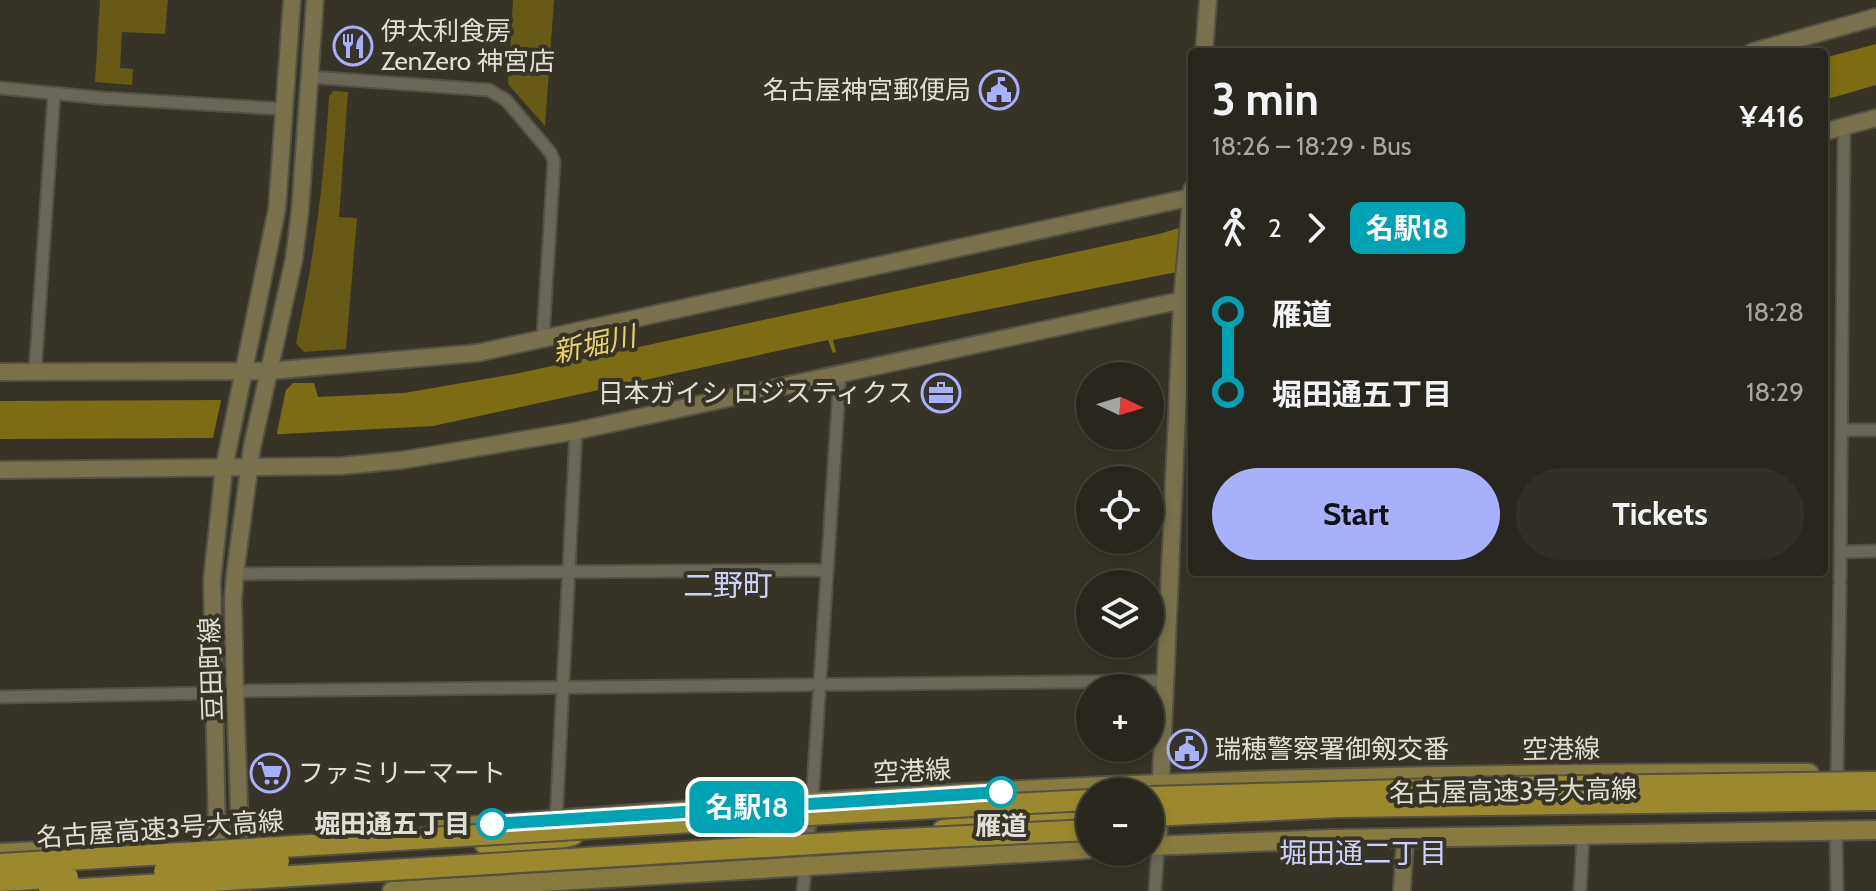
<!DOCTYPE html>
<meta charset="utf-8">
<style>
:root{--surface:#29271d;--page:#312f26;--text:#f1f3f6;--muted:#a5a5a4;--line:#45443b;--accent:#a8b0fc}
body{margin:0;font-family:Cabin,"Noto Sans JP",sans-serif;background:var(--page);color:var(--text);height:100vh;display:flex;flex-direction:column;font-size:30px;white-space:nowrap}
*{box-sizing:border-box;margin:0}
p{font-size:26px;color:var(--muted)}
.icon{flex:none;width:44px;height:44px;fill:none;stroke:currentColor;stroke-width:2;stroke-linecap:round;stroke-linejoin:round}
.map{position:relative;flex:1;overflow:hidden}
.drawer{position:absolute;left:1188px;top:48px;width:640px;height:528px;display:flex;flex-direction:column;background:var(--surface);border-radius:8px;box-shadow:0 4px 12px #0003,0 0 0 2px var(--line)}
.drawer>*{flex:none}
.badge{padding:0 16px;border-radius:12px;font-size:28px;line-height:52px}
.needle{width:52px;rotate:94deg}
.controls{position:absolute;left:1076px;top:362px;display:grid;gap:16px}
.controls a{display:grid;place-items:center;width:88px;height:88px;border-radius:50%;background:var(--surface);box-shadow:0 4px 12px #0003,0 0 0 2px var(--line);font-size:40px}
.map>.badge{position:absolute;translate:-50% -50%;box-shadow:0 0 0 4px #fff}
.legs{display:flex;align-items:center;gap:12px;height:88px;padding:0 24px;font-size:26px}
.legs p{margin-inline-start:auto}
.summary{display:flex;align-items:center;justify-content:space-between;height:136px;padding:0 24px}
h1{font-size:44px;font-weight:700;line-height:60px}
.button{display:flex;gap:16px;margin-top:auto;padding:16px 24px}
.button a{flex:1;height:92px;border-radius:48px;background:var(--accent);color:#111;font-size:32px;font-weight:700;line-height:92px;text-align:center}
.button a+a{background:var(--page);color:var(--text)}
ul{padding:0 24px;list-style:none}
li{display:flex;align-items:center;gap:28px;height:80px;font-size:30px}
li i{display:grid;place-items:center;width:12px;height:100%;margin:0 10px;background:currentColor}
li i::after{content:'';width:20px;height:20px;margin:-10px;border:6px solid;border-radius:50%;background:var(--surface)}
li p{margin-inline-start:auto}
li:first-child i{background:linear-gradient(#0000 50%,currentColor 0)}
li:last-child i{background:linear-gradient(currentColor 50%,#0000 0)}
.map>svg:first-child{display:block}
.green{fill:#665a16}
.water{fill:#7c6d14}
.pier{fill:#373427}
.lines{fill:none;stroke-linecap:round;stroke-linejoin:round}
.street-casing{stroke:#545247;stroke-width:15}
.secondary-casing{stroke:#545247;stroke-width:20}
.primary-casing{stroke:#545247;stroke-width:22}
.highway-casing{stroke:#545247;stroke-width:24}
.street{stroke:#6a6759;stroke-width:11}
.secondary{stroke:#78714c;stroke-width:16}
.primary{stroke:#877b3f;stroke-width:18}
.highway{stroke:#9a892e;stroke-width:20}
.highway-bridge-casing{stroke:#545247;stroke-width:24;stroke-linecap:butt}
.highway-bridge{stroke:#9a892e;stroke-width:20}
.line-1-casing{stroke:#fff;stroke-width:18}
.line-1{stroke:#00a3b4;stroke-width:12}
.stop-1-dot{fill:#fff;stroke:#00a3b4;stroke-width:4}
.labels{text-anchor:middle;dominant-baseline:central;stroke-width:8;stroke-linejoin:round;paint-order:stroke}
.poi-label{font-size:26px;fill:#e0ded6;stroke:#373427;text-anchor:start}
.street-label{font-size:26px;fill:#e0ded6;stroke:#373427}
.stop-label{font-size:26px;font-weight:bold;fill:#e0ded6;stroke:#373427;text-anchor:end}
.water-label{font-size:28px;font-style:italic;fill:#e8d363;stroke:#373427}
.neighbourhood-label{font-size:28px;fill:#cad1fc;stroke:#373427}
.quarter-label{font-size:30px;fill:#cad1fc;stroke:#373427}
</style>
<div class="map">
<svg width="1876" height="891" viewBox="0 0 1876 891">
<rect width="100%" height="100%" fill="#373427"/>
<path class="green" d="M 100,0 L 168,0 L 165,34 L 122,32 L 120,68 L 133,69 L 132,85 L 95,82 Z
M 513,0 L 554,0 L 545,126 L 508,84 Z
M 334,91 L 348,92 L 339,217 L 357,218 L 346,349 L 304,352 L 296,343 C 314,258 324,182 329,96 Z"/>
<path class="water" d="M 1876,44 L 1876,85 L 1824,100 L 1824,58 Z
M 1192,224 L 1192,269 L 833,340 L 836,352 L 833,353 L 828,340 L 433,426 L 209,438 L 0,439 L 0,401 L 222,400 L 285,391 L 293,383 L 314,383 L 318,397 L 404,393 L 515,374 L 1159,234 Z"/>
<path class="pier" d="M 286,389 L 276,438 L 212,442 L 222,396 Z"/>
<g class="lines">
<g class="street-casing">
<path id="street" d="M 310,77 L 489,90 L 506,100 L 550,152 L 554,161 L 543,337
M 0,88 L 102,98 L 284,109
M 35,372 L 54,94
M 1842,430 L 1876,430
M 1840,552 L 1876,551
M 235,574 L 827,570
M 1840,579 L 1844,127
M 235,691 L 1166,681
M 0,697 L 213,693
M 1837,773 L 1840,585
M 556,820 L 576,431
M 1836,831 L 1837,891
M 803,891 L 812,803 L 840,374
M 1155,891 L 1158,845
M 1580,891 L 1583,835"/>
</g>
<g class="secondary-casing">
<path id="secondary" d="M 1204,52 L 1208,0
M 1752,52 L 1876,17
M 1824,132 L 1876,118
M 0,372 L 269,371 L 477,353 L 1192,197
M 0,470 L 341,466 L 403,460 L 576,431 L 1192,298
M 1158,845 L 1182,301 L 1192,189
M 218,891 L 212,580 L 224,468 L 277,209 L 292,0
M 242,891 L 235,691 L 233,601 L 235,574 L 252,447 L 294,259 L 300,211 L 315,0
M 1402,891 L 1405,840"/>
</g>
<g class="primary-casing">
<path id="primary" d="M 436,828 C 677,811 919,793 1160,784 C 1376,775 1593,773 1809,773
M 1150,846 L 1333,839 L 1876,830
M 0,853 L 63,850
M 392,891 L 1090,849"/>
</g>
<g class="highway-casing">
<path id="highway" d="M 943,830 L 985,823 L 1090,819
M 485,844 L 547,841 L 573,835"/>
</g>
<use href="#street" class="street"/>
<use href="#secondary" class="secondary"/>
<use href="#primary" class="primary"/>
<use href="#highway" class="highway"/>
<g class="highway-bridge-casing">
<path id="highway-bridge" d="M 1150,797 L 1507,787 L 1876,782
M 1150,816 L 1339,807 L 1876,800
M 0,864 L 859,812 L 1090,800
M 164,871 L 279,861
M 0,881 L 68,877
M 49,891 L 862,841 L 1090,830"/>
</g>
<use href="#highway-bridge" class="highway-bridge"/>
</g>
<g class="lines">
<g class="line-1-casing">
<path id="line-1" d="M 492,824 L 1001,792"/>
</g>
<use href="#line-1" class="line-1"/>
</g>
<defs>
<g id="restaurant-ring" transform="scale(2)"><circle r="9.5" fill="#373427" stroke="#a8b0fc" stroke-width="1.5"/><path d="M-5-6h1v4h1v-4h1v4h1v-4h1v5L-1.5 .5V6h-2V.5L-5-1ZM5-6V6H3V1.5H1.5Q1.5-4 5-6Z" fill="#a8b0fc"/></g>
<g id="civic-ring" transform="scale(2)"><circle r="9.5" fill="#373427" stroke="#a8b0fc" stroke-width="1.5"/><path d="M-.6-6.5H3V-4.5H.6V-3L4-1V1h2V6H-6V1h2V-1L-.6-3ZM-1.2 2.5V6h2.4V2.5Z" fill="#a8b0fc"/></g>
<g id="office-ring" transform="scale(2)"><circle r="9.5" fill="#373427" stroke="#a8b0fc" stroke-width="1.5"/><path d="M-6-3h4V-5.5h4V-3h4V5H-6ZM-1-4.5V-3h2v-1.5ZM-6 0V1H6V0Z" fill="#a8b0fc"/></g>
<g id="supermarket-ring" transform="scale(2)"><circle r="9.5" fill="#373427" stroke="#a8b0fc" stroke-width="1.5"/><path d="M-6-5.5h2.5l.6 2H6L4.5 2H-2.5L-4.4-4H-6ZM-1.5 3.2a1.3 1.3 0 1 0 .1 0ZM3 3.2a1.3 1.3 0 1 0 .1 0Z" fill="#a8b0fc"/></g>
</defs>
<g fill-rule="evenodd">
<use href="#restaurant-ring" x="353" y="46"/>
<use href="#civic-ring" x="999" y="90"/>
<use href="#office-ring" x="941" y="393"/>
<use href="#civic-ring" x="1187" y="749"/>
<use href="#supermarket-ring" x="270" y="773"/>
</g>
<g class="stop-1-dot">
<circle cx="1001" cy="792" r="14"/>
<circle cx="492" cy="824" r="14"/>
</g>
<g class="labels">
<g class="poi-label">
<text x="381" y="31">伊太利食房<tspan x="381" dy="30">ZenZero 神宮店</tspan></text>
<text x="971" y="90" text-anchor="end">名古屋神宮郵便局</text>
<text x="913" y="393" text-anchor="end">日本ガイシ ロジスティクス</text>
<text x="1215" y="749">瑞穂警察署御剱交番</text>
<text x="298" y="773">ファミリーマート</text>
</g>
<g class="street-label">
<text transform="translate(211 669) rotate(-92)">豆田町線</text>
<text transform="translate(1561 749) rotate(-1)">空港線</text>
<text transform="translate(912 771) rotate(-3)">空港線</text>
<text transform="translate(1513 791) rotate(-1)">名古屋高速3号大高線</text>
<text transform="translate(160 829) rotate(-4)">名古屋高速3号大高線</text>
</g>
<g class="stop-label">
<text x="470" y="824">堀田通五丁目</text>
<text x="1001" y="826" text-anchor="middle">雁道</text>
</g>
<g class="water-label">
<text transform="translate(594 344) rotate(-12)">新堀川</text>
</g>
<g class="neighbourhood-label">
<text x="1363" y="853">堀田通二丁目</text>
</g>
<g class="quarter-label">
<text x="728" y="585">二野町</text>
</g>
</g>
</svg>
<div class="controls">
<a><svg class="needle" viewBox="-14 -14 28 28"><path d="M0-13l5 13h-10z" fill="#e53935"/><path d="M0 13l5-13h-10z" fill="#a5a5a4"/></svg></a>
<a><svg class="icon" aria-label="locate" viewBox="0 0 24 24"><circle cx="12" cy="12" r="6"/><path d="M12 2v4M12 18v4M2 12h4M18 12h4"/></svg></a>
<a><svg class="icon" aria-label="layers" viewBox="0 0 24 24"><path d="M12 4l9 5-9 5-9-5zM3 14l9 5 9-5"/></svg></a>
<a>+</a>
<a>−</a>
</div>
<b class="badge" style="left:747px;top:807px;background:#00a3b4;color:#fff">名駅18</b>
<section class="drawer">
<div class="summary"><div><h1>3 min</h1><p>18:26 – 18:29 · Bus</p></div><b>¥416</b></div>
<div class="legs"><svg class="icon" aria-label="walk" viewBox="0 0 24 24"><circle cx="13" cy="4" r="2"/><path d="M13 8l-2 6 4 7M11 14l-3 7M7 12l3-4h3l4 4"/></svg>2<svg class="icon" aria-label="forward" viewBox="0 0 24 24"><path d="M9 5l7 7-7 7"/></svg><b class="badge" style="background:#00a3b4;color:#fff">名駅18</b></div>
<ul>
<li><i style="color:#00a3b4"></i><b>雁道</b><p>18:28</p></li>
<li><i style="color:#00a3b4"></i><b>堀田通五丁目</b><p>18:29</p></li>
</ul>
<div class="button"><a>Start</a><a>Tickets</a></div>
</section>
</div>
